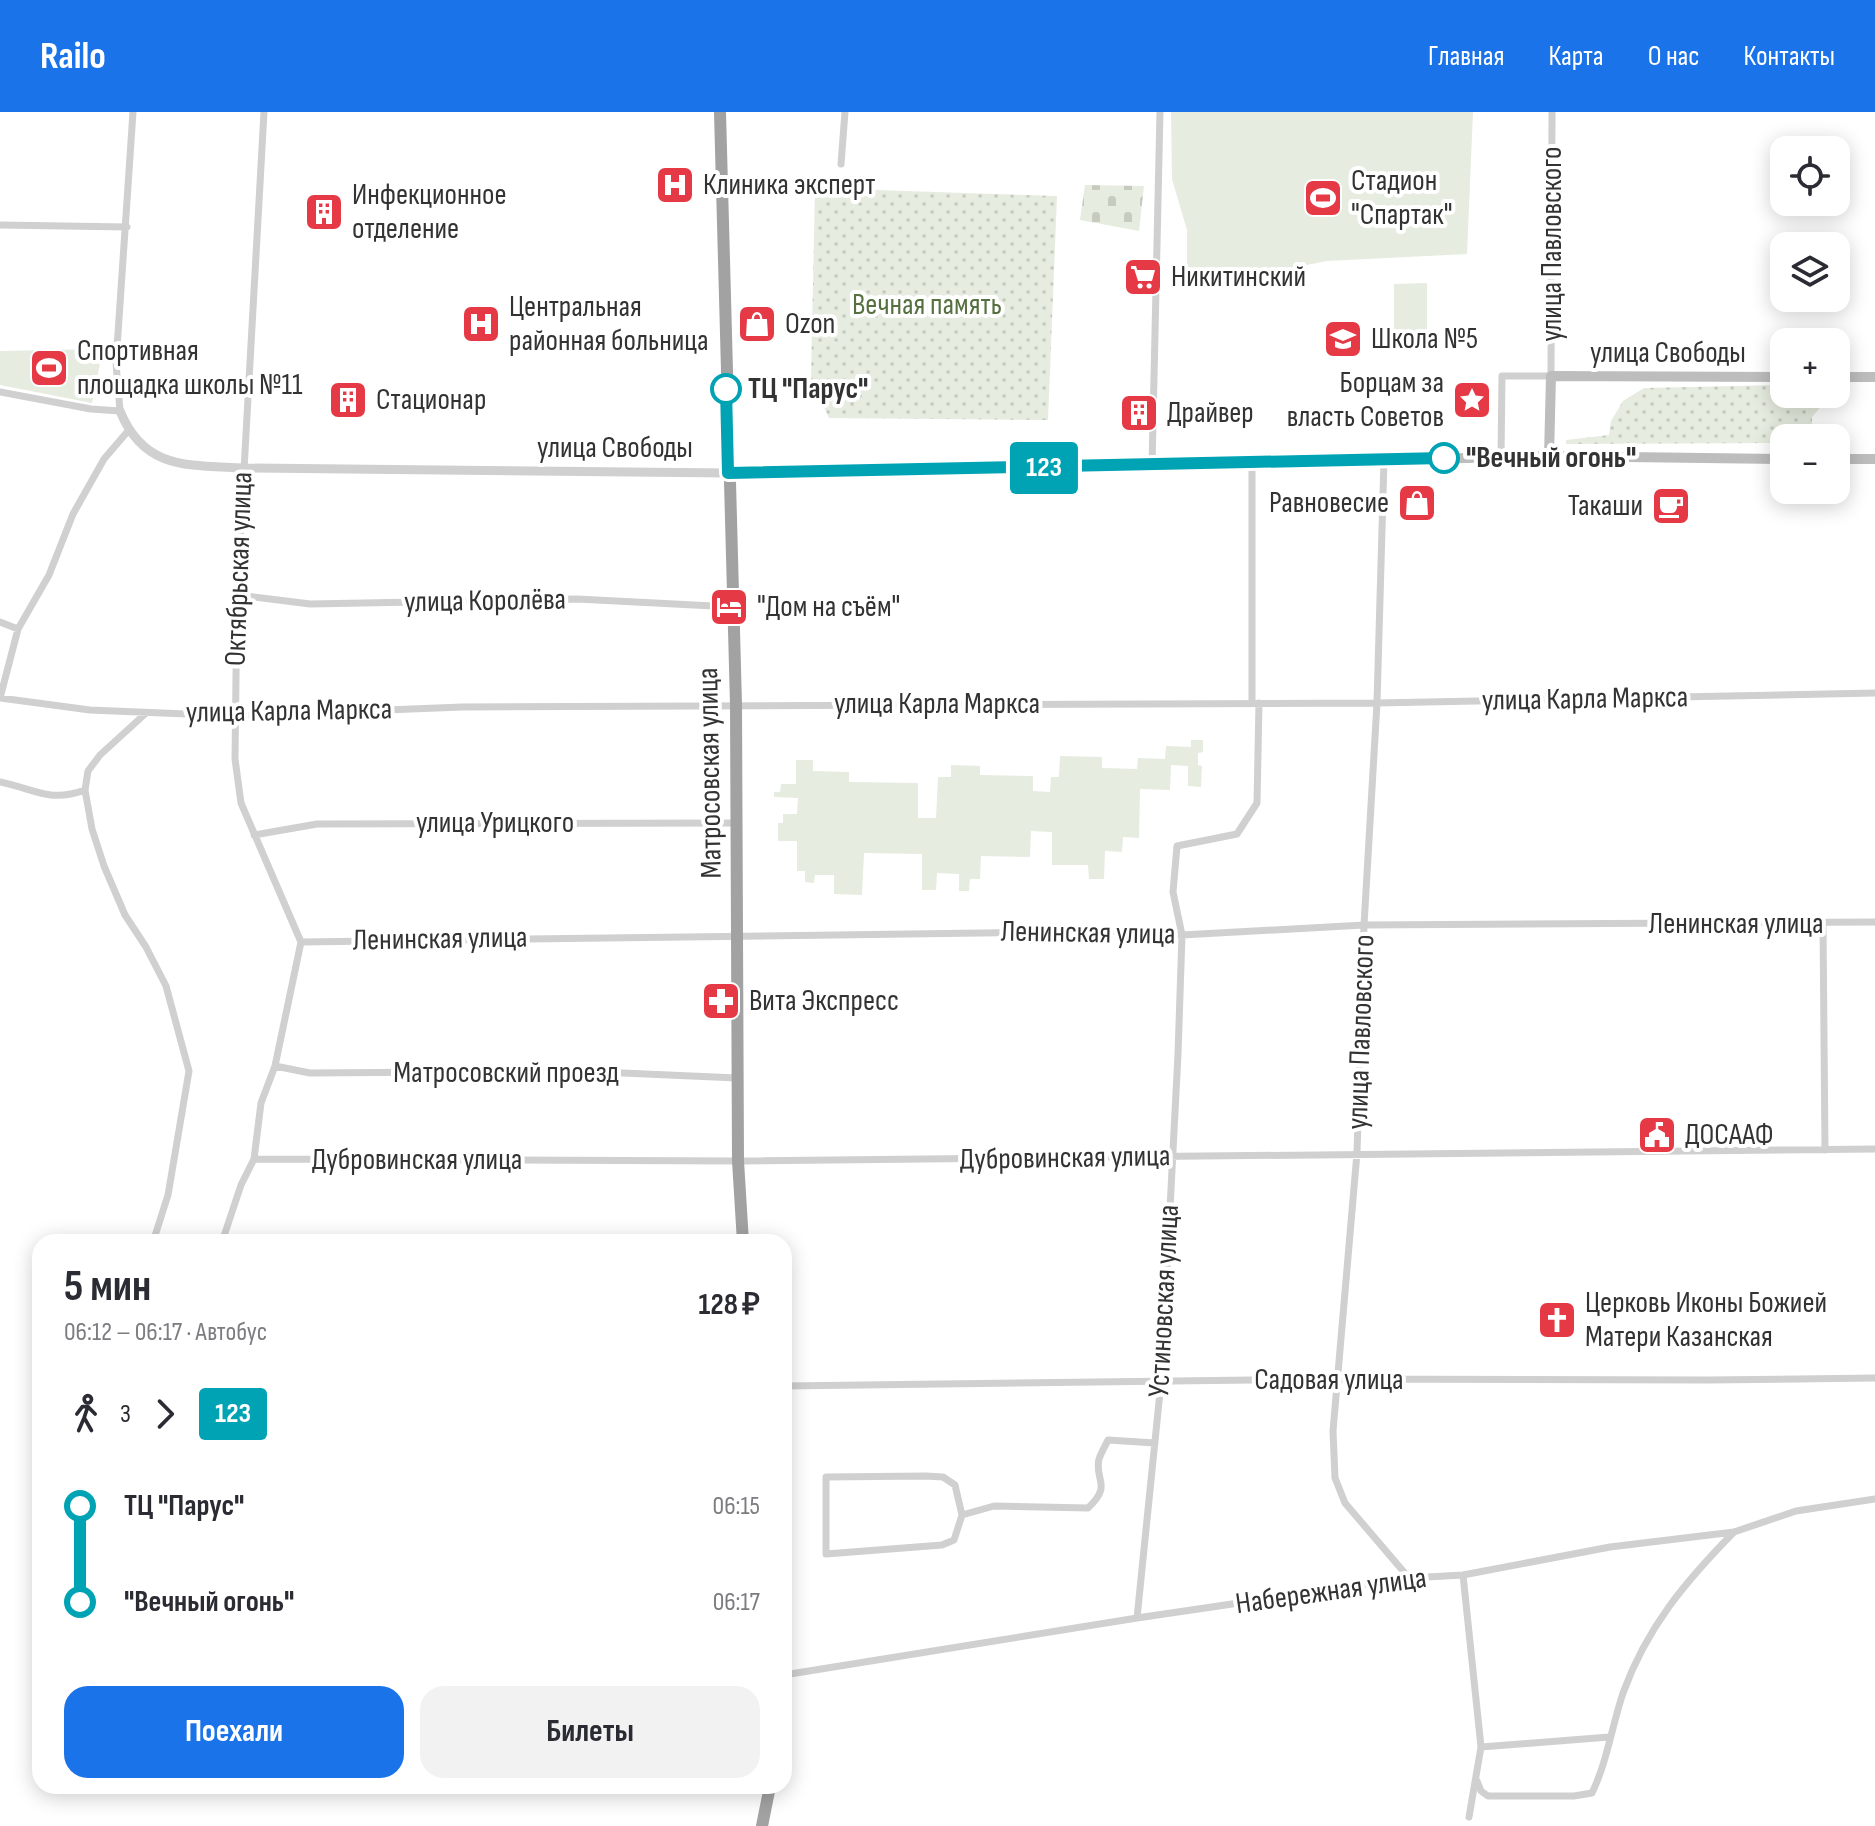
<!DOCTYPE html>
<html lang="ru">
<meta charset="utf-8">
<style>
:root{--surface:#fff;--page:#f2f2f3;--text:#2b2b33;--muted:#7c7c81;--accent:#1a73e8}
body{margin:0;font-family:"Sofia Sans Condensed",sans-serif;background:var(--page);color:var(--text);height:100vh;display:flex;flex-direction:column;font-size:30px;white-space:nowrap}
*{box-sizing:border-box;margin:0}
p{font-size:26px;color:var(--muted)}
.icon{flex:none;width:44px;height:44px;fill:none;stroke:currentColor;stroke-width:2;stroke-linecap:round;stroke-linejoin:round}
.map{position:relative;flex:1;overflow:hidden}
.drawer{position:absolute;left:32px;top:1122px;width:760px;height:560px;display:flex;flex-direction:column;background:var(--surface);border-radius:24px;box-shadow:0 4px 20px #0003}
.drawer>*{flex:none}
.badge{padding:0 16px;border-radius:6px;font-size:28px;line-height:52px}
.fabs{position:absolute;left:1770px;top:24px;display:grid;gap:16px}
.fabs a{display:grid;place-items:center;width:80px;height:80px;border-radius:16px;background:var(--surface);box-shadow:0 4px 20px #0003;font-size:40px}
.map>.badge{position:absolute;translate:-50% -50%;box-shadow:0 0 0 4px #fff}
.legs{display:flex;align-items:center;gap:12px;height:88px;padding:0 32px;font-size:26px}
.legs p{margin-inline-start:auto}
.head{display:flex;align-items:center;justify-content:space-between;height:136px;padding:0 32px}
h1{font-size:44px;font-weight:700;line-height:60px}
.cta{display:flex;gap:16px;margin-top:auto;padding:16px 32px}
.cta a{flex:1;height:92px;border-radius:24px;background:var(--accent);color:#fff;font-size:32px;font-weight:700;line-height:92px;text-align:center}
.cta a+a{background:var(--page);color:var(--text)}
ul{padding:0 32px;list-style:none}
li{display:flex;align-items:center;gap:28px;height:96px;font-size:30px}
li i{display:grid;place-items:center;width:12px;height:100%;margin:0 10px;background:currentColor}
li i::after{content:'';width:20px;height:20px;margin:-10px;border:6px solid;border-radius:50%;background:var(--surface)}
li p{margin-inline-start:auto}
li:first-child i{background:linear-gradient(#0000 50%,currentColor 0)}
li:last-child i{background:linear-gradient(currentColor 50%,#0000 0)}
header{display:flex;align-items:center;gap:48px;box-sizing:border-box;height:112px;padding:0 40px;background:var(--accent);color:#fff}
header strong{font-size:38px}
nav{display:flex;gap:44px;margin-inline-start:auto;font-size:28px}
.map>svg:first-child{display:block}
.cemetery{fill:url(#cemetery-stones)}
.park{fill:url(#park-dots)}
.garden{fill:#e6ecdf}
.lines{fill:none;stroke-linecap:round;stroke-linejoin:round}
.minor{stroke:#d0d0d0;stroke-width:7}
.tertiary{stroke:#d0d0d0;stroke-width:9}
.secondary{stroke:#bdbdbd;stroke-width:10}
.trunk{stroke:#a2a2a2;stroke-width:12}
.line-1-casing{stroke:#fff;stroke-width:18}
.line-1{stroke:#00a3b4;stroke-width:12}
.stop-1-dot{fill:#fff;stroke:#00a3b4;stroke-width:4}
.labels{text-anchor:middle;dominant-baseline:central;stroke-width:8;stroke-linejoin:round;paint-order:stroke}
.poi-label{font-size:30px;fill:#333;stroke:#fff;text-anchor:start}
.street-label{font-size:30px;fill:#333;stroke:#fff}
.park-label{font-size:30px;fill:#56703f;stroke:#fff}
.stop-label{font-size:30px;font-weight:bold;fill:#333;stroke:#fff;text-anchor:start}
</style>
<header>
<strong>Railo</strong>
<nav><a>Главная</a><a>Карта</a><a>О нас</a><a>Контакты</a></nav>
</header>
<div class="map">
<svg width="1875" height="1714" viewBox="0 0 1875 1714">
<defs>
<pattern id="cemetery-stones" width="16" height="16" patternUnits="userSpaceOnUse" patternTransform="scale(2)"><rect width="16" height="16" fill="#e6ecdf"/><path d="M2 7V4a2 2 0 0 1 4 0v3zM10 15v-3a2 2 0 0 1 4 0v3z" fill="#c6cbc0"/></pattern>
<pattern id="park-dots" width="8" height="8" patternUnits="userSpaceOnUse" patternTransform="scale(2)"><rect width="8" height="8" fill="#e6ecdf"/><path d="M2 2h.1M6 6h.1" fill="none" stroke="#c6cbc0" stroke-width="1.8" stroke-linecap="round"/></pattern>
</defs>
<rect width="100%" height="100%" fill="#fff"/>
<path class="cemetery" d="M 1085,73 L 1144,74 L 1139,119 L 1080,108 Z"/>
<path class="park" d="M 815,76 L 1057,84 L 1048,308 L 829,306 L 811,267 Z
M 1784,273 L 1784,282 L 1818,282 L 1819,297 L 1812,305 L 1812,326 L 1784,326 L 1784,331 L 1566,332 L 1566,328 L 1609,323 L 1611,309 L 1623,289 L 1644,276 Z"/>
<path class="garden" d="M 1171,0 L 1473,0 L 1467,142 L 1327,149 L 1256,163 L 1187,162 L 1187,118 L 1172,67 Z
M 1427,171 L 1427,229 L 1394,230 L 1394,172 Z
M 103,237 L 92,291 L 0,273 L 0,239 Z
M 1191,628 L 1203,628 L 1203,640 L 1198,641 L 1198,653 L 1202,654 L 1201,675 L 1188,674 L 1188,654 L 1171,653 L 1170,678 L 1140,677 L 1139,726 L 1123,725 L 1122,740 L 1105,739 L 1104,767 L 1089,767 L 1088,753 L 1052,753 L 1052,720 L 1031,719 L 1030,745 L 981,744 L 980,767 L 970,767 L 969,779 L 959,779 L 959,762 L 937,761 L 936,778 L 922,778 L 922,742 L 864,741 L 862,783 L 834,782 L 834,763 L 815,763 L 814,771 L 805,770 L 805,759 L 797,759 L 797,729 L 778,729 L 778,711 L 783,711 L 783,702 L 797,702 L 798,686 L 774,685 L 774,680 L 780,680 L 781,672 L 796,672 L 796,648 L 813,648 L 813,659 L 849,660 L 849,670 L 918,671 L 918,706 L 936,706 L 938,665 L 951,665 L 951,653 L 980,654 L 980,663 L 1033,664 L 1033,679 L 1050,680 L 1051,665 L 1059,665 L 1060,644 L 1102,645 L 1102,656 L 1137,657 L 1138,646 L 1165,647 L 1166,634 L 1191,635 Z"/>
<g class="lines">
<path class="minor" d="M 841,52 L 845,0
M 0,113 L 127,115
M 0,280 L 91,297 L 120,299 L 116,251 L 133,0
M 1501,345 L 1502,264 L 1551,264 L 1552,0
M 1384,348 L 1377,591 L 1364,813 L 1357,1041 L 1333,1319 L 1335,1366 L 1345,1391 L 1409,1466
M 1252,352 L 1252,591
M 1152,354 L 1160,0
M 237,483 L 310,492 L 577,487 L 733,495
M 0,510 L 18,517
M 0,586 L 90,598 L 234,604 L 462,595 L 1377,591 L 1875,581
M 0,586 L 18,517 L 49,463 L 73,402 L 104,347 L 128,319
M 145,602 L 100,643 L 88,659 L 85,678 L 92,717 L 104,754 L 125,803 L 146,835 L 166,874 L 189,959 L 168,1083 L 153,1130
M 0,670 C 35,677 49,691 85,678
M 254,723 L 317,712 L 737,711
M 1823,812 L 1825,1038
M 301,830 L 1137,819 L 1182,823 L 1364,813 L 1875,810
M 275,954 L 310,961 L 577,959 L 737,966
M 254,1047 L 738,1049 L 1875,1037
M 222,1130 L 241,1073 L 254,1047 L 261,991 L 275,954 L 301,830 L 241,691 L 235,647 L 237,483 L 264,0
M 784,1274 L 1338,1267 L 1708,1268 L 1875,1266
M 925,1364 L 943,1365 L 955,1373 L 962,1403 L 954,1428 L 942,1433 L 826,1442 L 826,1365 Z
M 962,1403 L 994,1394 L 1088,1396 C 1113,1373 1094,1368 1099,1347 C 1101,1341 1105,1334 1108,1328 L 1155,1331
M 1463,1463 L 1481,1635 L 1469,1705
M 1137,1506 L 1161,1270 L 1178,942 L 1182,823 L 1173,780 L 1177,734 L 1237,722 L 1257,691 L 1259,591
M 784,1563 L 1137,1506 L 1409,1466 L 1463,1463 L 1610,1435 L 1734,1420 L 1796,1399 L 1875,1387
M 1481,1635 L 1609,1625
M 1477,1669 L 1481,1679 L 1488,1684 L 1574,1684 L 1592,1681 C 1607,1650 1612,1614 1623,1581 C 1647,1515 1685,1470 1734,1420"/>
<path class="tertiary" d="M 120,299 C 144,358 188,353 243,356 L 728,361"/>
<path class="secondary" d="M 1836,265 L 1875,265
M 1549,344 L 1551,264 L 1784,265
M 1836,347 L 1875,347
M 728,361 L 1152,354 L 1549,344 L 1784,347"/>
<path class="trunk" d="M 720,0 L 736,592 L 738,1049 L 743,1130
M 762,1714 L 770,1674"/>
</g>
<g class="lines">
<g class="line-1-casing">
<path id="line-1" d="M 726,277 L 728,361 L 1444,346"/>
</g>
<use href="#line-1" class="line-1"/>
</g>
<defs>
<g id="hospital-square" transform="scale(2)"><rect x="-9" y="-9" width="18" height="18" rx="4" fill="#e63946" stroke="#fff"/><path d="M-5-5h3v3.5h4V-5h3V5h-3V1.5h-4V5h-3Z" fill="#fff"/></g>
<g id="stadium-square" transform="scale(2)"><rect x="-9" y="-9" width="18" height="18" rx="4" fill="#e63946" stroke="#fff"/><path d="M0-5a6.5 5 0 1 0 0 10a6.5 5 0 1 0 0-10ZM-3.5-1.8h7v3.6h-7Z" fill="#fff"/></g>
<g id="building-square" transform="scale(2)"><rect x="-9" y="-9" width="18" height="18" rx="4" fill="#e63946" stroke="#fff"/><path d="M-4-6H4V6H1V3H-1V6H-4ZM-2.5-4.3h1.7v1.8h-1.7ZM.8-4.3h1.7v1.8H.8ZM-2.5-1h1.7V.8h-1.7ZM.8-1h1.7V.8H.8Z" fill="#fff"/></g>
<g id="supermarket-square" transform="scale(2)"><rect x="-9" y="-9" width="18" height="18" rx="4" fill="#e63946" stroke="#fff"/><path d="M-6-5.5h2.5l.6 2H6L4.5 2H-2.5L-4.4-4H-6ZM-1.5 3.2a1.3 1.3 0 1 0 .1 0ZM3 3.2a1.3 1.3 0 1 0 .1 0Z" fill="#fff"/></g>
<g id="shop-square" transform="scale(2)"><rect x="-9" y="-9" width="18" height="18" rx="4" fill="#e63946" stroke="#fff"/><path d="M-5-2.5h2.3a2.7 3.5 0 0 1 5.4 0H5L5.5 6h-11ZM-1.5-2.5h3a1.5 2.3 0 0 0-3 0Z" fill="#fff"/></g>
<g id="school-square" transform="scale(2)"><rect x="-9" y="-9" width="18" height="18" rx="4" fill="#e63946" stroke="#fff"/><path d="M0-5L7-2L0 1L-7-2ZM-4 1L0 2.5L4 1V4Q0 6-4 4Z" fill="#fff"/></g>
<g id="sight-square" transform="scale(2)"><rect x="-9" y="-9" width="18" height="18" rx="4" fill="#e63946" stroke="#fff"/><path d="M0-6L1.8-2.2L6-1.7L2.9 1.2L3.7 5.4L0 3.3L-3.7 5.4L-2.9 1.2L-6-1.7L-1.8-2.2Z" fill="#fff"/></g>
<g id="cafe-square" transform="scale(2)"><rect x="-9" y="-9" width="18" height="18" rx="4" fill="#e63946" stroke="#fff"/><path d="M-5.5-4.5H6V0H3Q3 3.5 0 3.5H-2.5Q-5.5 3.5-5.5 0ZM3-3.2v2h1.7v-2ZM-6 4.5H4V6H-6Z" fill="#fff"/></g>
<g id="hotel-square" transform="scale(2)"><rect x="-9" y="-9" width="18" height="18" rx="4" fill="#e63946" stroke="#fff"/><path d="M-6-4.5h1.5V1H6V5H4.5V3h-9V5H-6ZM-4 0a1.8 1.8 0 1 1 3.6 0ZM.5 0V-2.5h3Q6-2.5 6 0Z" fill="#fff"/></g>
<g id="pharmacy-square" transform="scale(2)"><rect x="-9" y="-9" width="18" height="18" rx="4" fill="#e63946" stroke="#fff"/><path d="M-2-6h4v4h4v4h-4v4h-4v-4h-4v-4h4Z" fill="#fff"/></g>
<g id="civic-square" transform="scale(2)"><rect x="-9" y="-9" width="18" height="18" rx="4" fill="#e63946" stroke="#fff"/><path d="M-.6-6.5H3V-4.5H.6V-3L4-1V1h2V6H-6V1h2V-1L-.6-3ZM-1.2 2.5V6h2.4V2.5Z" fill="#fff"/></g>
<g id="church-square" transform="scale(2)"><rect x="-9" y="-9" width="18" height="18" rx="4" fill="#e63946" stroke="#fff"/><path d="M-1.2-6h2.4v3.5h3.3v2.4h-3.3V6h-2.4V-.1h-3.3v-2.4h3.3Z" fill="#fff"/></g>
</defs>
<g fill-rule="evenodd">
<use href="#hospital-square" x="675" y="73"/>
<use href="#stadium-square" x="1323" y="86"/>
<use href="#building-square" x="324" y="100"/>
<use href="#supermarket-square" x="1143" y="165"/>
<use href="#hospital-square" x="481" y="212"/>
<use href="#shop-square" x="757" y="212"/>
<use href="#school-square" x="1343" y="227"/>
<use href="#stadium-square" x="49" y="256"/>
<use href="#building-square" x="348" y="288"/>
<use href="#sight-square" x="1472" y="288"/>
<use href="#building-square" x="1139" y="301"/>
<use href="#shop-square" x="1417" y="391"/>
<use href="#cafe-square" x="1671" y="394"/>
<use href="#hotel-square" x="729" y="495"/>
<use href="#pharmacy-square" x="721" y="889"/>
<use href="#civic-square" x="1657" y="1023"/>
<use href="#church-square" x="1557" y="1208"/>
</g>
<g class="stop-1-dot">
<circle cx="726" cy="277" r="14"/>
<circle cx="1444" cy="346" r="14"/>
</g>
<g class="labels">
<g class="poi-label">
<text x="1351" y="69">Стадион<tspan x="1351" dy="34">"Спартак"</tspan></text>
<text x="703" y="73">Клиника эксперт</text>
<text x="352" y="83">Инфекционное<tspan x="352" dy="34">отделение</tspan></text>
<text x="1171" y="165">Никитинский</text>
<text x="509" y="195">Центральная<tspan x="509" dy="34">районная больница</tspan></text>
<text x="785" y="212">Ozon</text>
<text x="1371" y="227">Школа №5</text>
<text x="77" y="239">Спортивная<tspan x="77" dy="34">площадка школы №11</tspan></text>
<text x="1444" y="271" text-anchor="end">Борцам за<tspan x="1444" dy="34">власть Советов</tspan></text>
<text x="376" y="288">Стационар</text>
<text x="1167" y="301">Драйвер</text>
<text x="1389" y="391" text-anchor="end">Равновесие</text>
<text x="1643" y="394" text-anchor="end">Такаши</text>
<text x="757" y="495">"Дом на съём"</text>
<text x="749" y="889">Вита Экспресс</text>
<text x="1685" y="1023">ДОСААФ</text>
<text x="1585" y="1191">Церковь Иконы Божией<tspan x="1585" dy="34">Матери Казанская</tspan></text>
</g>
<g class="street-label">
<text transform="translate(1552 132) rotate(-90)">улица Павловского</text>
<text x="1668" y="241">улица Свободы</text>
<text x="615" y="336">улица Свободы</text>
<text transform="translate(239 457) rotate(-88)">Октябрьская улица</text>
<text transform="translate(485 489) rotate(-1)">улица Королёва</text>
<text transform="translate(1585 587) rotate(-1)">улица Карла Маркса</text>
<text x="937" y="592">улица Карла Маркса</text>
<text transform="translate(289 599) rotate(-1)">улица Карла Маркса</text>
<text transform="translate(710 661) rotate(-91)">Матросовская улица</text>
<text x="495" y="711">улица Урицкого</text>
<text x="1736" y="812">Ленинская улица</text>
<text transform="translate(1088 821) rotate(1)">Ленинская улица</text>
<text transform="translate(440 827) rotate(-1)">Ленинская улица</text>
<text transform="translate(1361 920) rotate(-88)">улица Павловского</text>
<text x="506" y="961">Матросовский проезд</text>
<text transform="translate(1065 1046) rotate(-1)">Дубровинская улица</text>
<text x="417" y="1048">Дубровинская улица</text>
<text transform="translate(1164 1189) rotate(-87)">Устиновская улица</text>
<text x="1329" y="1268">Садовая улица</text>
<text transform="translate(1331 1479) rotate(-8)">Набережная улица</text>
</g>
<g class="park-label">
<text x="927" y="193">Вечная память</text>
</g>
<g class="stop-label">
<text x="748" y="277">ТЦ "Парус"</text>
<text x="1466" y="346">"Вечный огонь"</text>
</g>
</g>
</svg>
<div class="fabs">
<a><svg class="icon" aria-label="locate" viewBox="0 0 24 24"><circle cx="12" cy="12" r="6"/><path d="M12 2v4M12 18v4M2 12h4M18 12h4"/></svg></a>
<a><svg class="icon" aria-label="layers" viewBox="0 0 24 24"><path d="M12 4l9 5-9 5-9-5zM3 14l9 5 9-5"/></svg></a>
<a>+</a>
<a>−</a>
</div>
<b class="badge" style="left:1044px;top:356px;background:#00a3b4;color:#fff">123</b>
<section class="drawer">
<div class="head"><div><h1>5 мин</h1><p>06:12 – 06:17 · Автобус</p></div><b>128 ₽</b></div>
<div class="legs"><svg class="icon" aria-label="walk" viewBox="0 0 24 24"><circle cx="13" cy="4" r="2"/><path d="M13 8l-2 6 4 7M11 14l-3 7M7 12l3-4h3l4 4"/></svg>3<svg class="icon" aria-label="forward" viewBox="0 0 24 24"><path d="M9 5l7 7-7 7"/></svg><b class="badge" style="background:#00a3b4;color:#fff">123</b></div>
<ul>
<li><i style="color:#00a3b4"></i><b>ТЦ &quot;Парус&quot;</b><p>06:15</p></li>
<li><i style="color:#00a3b4"></i><b>&quot;Вечный огонь&quot;</b><p>06:17</p></li>
</ul>
<div class="cta"><a>Поехали</a><a>Билеты</a></div>
</section>
</div>
